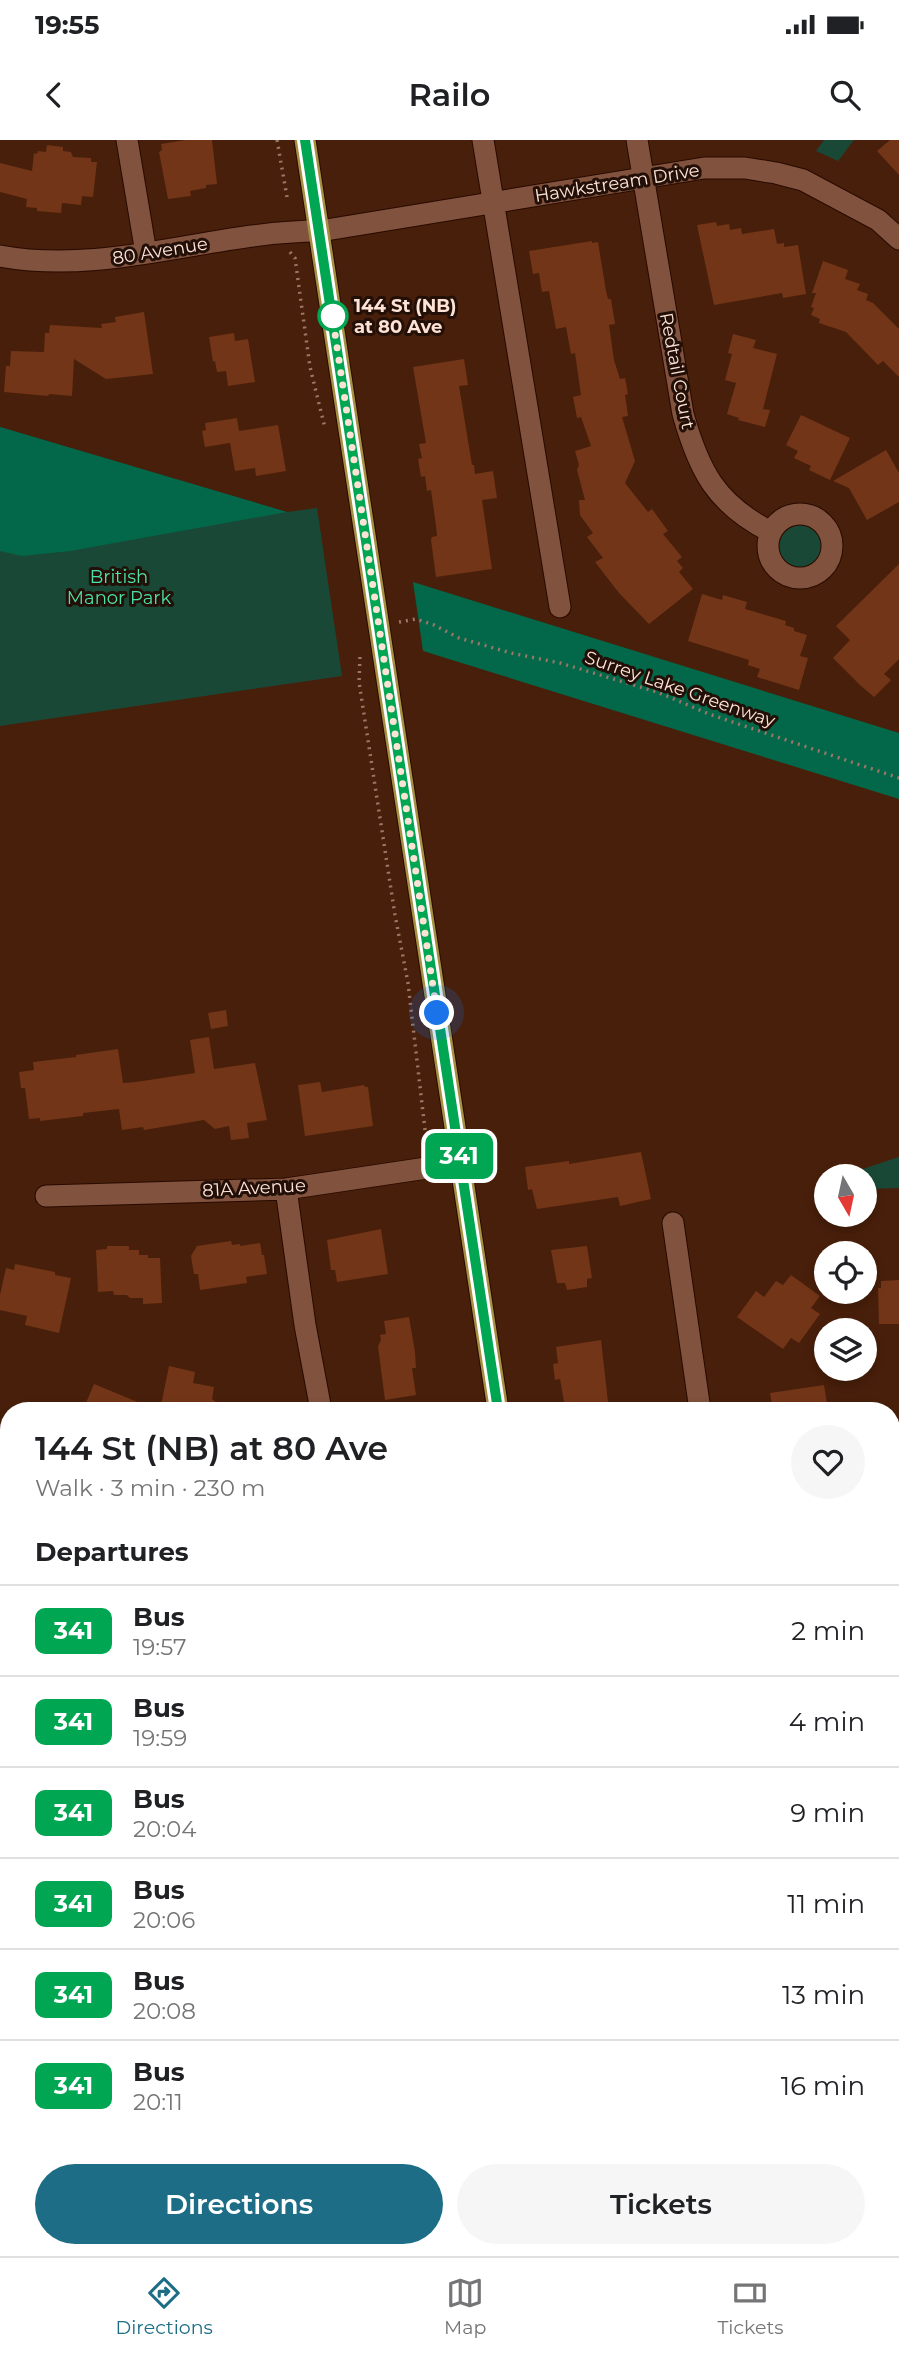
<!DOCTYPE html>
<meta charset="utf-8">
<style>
:root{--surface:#fff;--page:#f6f6f6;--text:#202124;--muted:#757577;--line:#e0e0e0;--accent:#1c6d85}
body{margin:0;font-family:Montserrat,sans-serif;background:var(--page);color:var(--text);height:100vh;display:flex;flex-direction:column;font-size:26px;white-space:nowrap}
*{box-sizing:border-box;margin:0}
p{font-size:23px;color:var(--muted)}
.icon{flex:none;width:38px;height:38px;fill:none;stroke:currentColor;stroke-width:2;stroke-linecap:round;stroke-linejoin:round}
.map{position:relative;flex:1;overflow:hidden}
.panel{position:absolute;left:0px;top:1262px;width:900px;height:856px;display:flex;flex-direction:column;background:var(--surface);border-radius:28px 28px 0 0;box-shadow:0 4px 10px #0003}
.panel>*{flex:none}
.badge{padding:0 14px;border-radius:10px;font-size:24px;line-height:46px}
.needle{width:46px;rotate:171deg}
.controls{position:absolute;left:814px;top:1024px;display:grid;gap:14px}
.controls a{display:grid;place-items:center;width:63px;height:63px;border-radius:50%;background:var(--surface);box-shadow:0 4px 10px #0003;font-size:35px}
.you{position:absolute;width:35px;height:35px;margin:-18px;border:5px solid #fff;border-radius:50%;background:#1a73e8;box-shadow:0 0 0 10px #1a73e833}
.map>.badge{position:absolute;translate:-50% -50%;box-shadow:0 0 0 4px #fff}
h2{padding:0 35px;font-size:26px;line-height:63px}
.round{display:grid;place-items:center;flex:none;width:74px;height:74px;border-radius:37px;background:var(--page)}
.headline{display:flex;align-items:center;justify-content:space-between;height:119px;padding:0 35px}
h1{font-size:33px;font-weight:600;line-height:52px}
.primary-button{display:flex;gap:14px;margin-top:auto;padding:14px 35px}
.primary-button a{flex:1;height:80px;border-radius:42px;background:var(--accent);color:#fff;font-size:28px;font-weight:600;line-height:80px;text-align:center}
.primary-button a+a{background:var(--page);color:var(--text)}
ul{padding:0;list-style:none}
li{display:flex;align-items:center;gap:21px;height:91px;padding:0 35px;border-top:2px solid var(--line)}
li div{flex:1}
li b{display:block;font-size:26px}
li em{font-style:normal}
li .badge{min-width:77px;font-weight:700;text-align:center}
.status{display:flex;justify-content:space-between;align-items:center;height:49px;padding:0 35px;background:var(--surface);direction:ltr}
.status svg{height:19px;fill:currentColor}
header{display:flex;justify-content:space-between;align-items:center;height:91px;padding:0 35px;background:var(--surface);font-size:32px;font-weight:600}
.menu{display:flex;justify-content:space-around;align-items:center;height:98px;border-top:2px solid var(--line);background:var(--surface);font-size:19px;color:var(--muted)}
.menu a{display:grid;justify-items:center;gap:4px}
.menu .selected{color:var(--accent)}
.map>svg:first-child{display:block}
.green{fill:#194936}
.forest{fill:#026849}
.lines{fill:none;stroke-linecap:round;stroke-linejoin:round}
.stream{stroke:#756696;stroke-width:6}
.building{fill:#723517}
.minor-casing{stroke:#280a00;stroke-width:23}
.major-casing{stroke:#280a00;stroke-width:23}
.path{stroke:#9a7766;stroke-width:3.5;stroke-dasharray:2 5;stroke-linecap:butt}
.minor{stroke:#81523d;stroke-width:21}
.major{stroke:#a78f41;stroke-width:21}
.line-casing{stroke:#fff;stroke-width:16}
.line{stroke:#00a651;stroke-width:10}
.walk{stroke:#fee2d6;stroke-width:7;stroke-dasharray:0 12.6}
.stop-dot{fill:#fff;stroke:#00a651;stroke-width:3.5}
.labels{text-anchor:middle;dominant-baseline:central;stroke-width:6;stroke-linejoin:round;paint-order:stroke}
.street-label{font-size:18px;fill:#fee2d6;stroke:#220f07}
.stop-label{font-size:18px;font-weight:bold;fill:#fee2d6;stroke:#220f07;text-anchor:start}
.park-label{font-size:18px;fill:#4be2aa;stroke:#220f07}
</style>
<div class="status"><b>19:55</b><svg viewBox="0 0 49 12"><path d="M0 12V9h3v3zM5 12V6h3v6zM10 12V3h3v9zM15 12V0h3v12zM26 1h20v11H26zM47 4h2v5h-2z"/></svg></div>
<header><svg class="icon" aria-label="back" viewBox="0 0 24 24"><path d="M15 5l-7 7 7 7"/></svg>Railo<svg class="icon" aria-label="search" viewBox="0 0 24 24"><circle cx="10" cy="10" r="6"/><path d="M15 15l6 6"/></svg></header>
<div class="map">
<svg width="899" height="2116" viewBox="0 0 899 2116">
<rect width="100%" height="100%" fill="#481f0a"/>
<path class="green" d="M 824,0 L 854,0 L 838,21 L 816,11 Z
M 0,287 L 287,372 L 317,368 L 342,536 L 0,586 Z
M779 407a22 22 0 1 1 44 0a22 22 0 1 1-44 0Z
M 899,1017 L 899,1048 L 865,1049 L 864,1036 L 842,1036 Z
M 300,2109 L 543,2109 L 492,2116 L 299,2116 Z"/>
<path class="forest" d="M 0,287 L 287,372 L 70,411 L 22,416 L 0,411 Z
M 413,442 L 899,593 L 899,659 L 423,511 Z
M 0,1449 L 9,1458 L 9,1850 L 0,1852 Z
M 9,1883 L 9,1988 L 6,1980 L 0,1975 L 0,1884 Z
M 41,2109 L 300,2109 L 299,2116 L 40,2116 Z"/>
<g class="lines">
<path class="stream" d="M 0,1584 L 9,1607
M 0,1737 L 9,1722
M 0,1793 L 9,1821
M 106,2116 L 107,2109"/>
</g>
<path class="building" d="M 186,0 L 212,0 L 217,44 L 206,45 L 206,48 L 190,51 L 191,56 L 168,59 L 159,12 L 162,10 L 161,4 Z
M 890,0 L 899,0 L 899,35 L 877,11 Z
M 47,5 L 63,7 L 63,11 L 71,12 L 73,17 L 91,18 L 91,22 L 97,22 L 93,57 L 82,56 L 81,65 L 62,63 L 61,73 L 37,71 L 37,68 L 26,67 L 27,59 L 0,52 L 0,23 L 32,31 L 34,13 L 37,14 L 38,11 L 46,12 Z
M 716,82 L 717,86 L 729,84 L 730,90 L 741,88 L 742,94 L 774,89 L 777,104 L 784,103 L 784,107 L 798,105 L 806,154 L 783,158 L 782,153 L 714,165 L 697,85 Z
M 592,101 L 592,103 L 598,102 L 606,151 L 608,159 L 611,159 L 615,184 L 609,185 L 614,220 L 620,239 L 625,238 L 628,254 L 625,255 L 628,276 L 622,277 L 635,321 L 625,343 L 648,372 L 652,369 L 668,391 L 663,394 L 682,417 L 677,421 L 683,428 L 679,432 L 693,449 L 649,484 L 619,453 L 595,422 L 603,418 L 587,397 L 593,393 L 580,375 L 579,360 L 585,360 L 577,330 L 579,325 L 575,311 L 591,306 L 581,277 L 577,278 L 573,257 L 581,255 L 575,213 L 571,214 L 566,187 L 556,189 L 549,151 L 542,152 L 539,133 L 533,134 L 529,111 Z
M 823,121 L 848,130 L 845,139 L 860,144 L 857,150 L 868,154 L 866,160 L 873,163 L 899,189 L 899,237 L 883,221 L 878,225 L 846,192 L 819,183 L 820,179 L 811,175 L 814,168 L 811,167 L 816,153 L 812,153 Z
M 144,172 L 153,234 L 106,239 L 74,219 L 72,256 L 49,254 L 48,256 L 4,252 L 6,226 L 10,226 L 11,211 L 44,212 L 45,193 L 49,193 L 50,185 L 102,188 L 101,184 L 116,182 L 115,177 Z
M 234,193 L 235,201 L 248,199 L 255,242 L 228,246 L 226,231 L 217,232 L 215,221 L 213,222 L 209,197 Z
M 733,194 L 756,200 L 753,208 L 777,214 L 763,269 L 770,270 L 765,287 L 738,280 L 739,278 L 727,274 L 736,243 L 725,240 L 732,214 L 728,213 Z
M 464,219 L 468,245 L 459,246 L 472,325 L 474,325 L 475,334 L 493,331 L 497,358 L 482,360 L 492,429 L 436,437 L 431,400 L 432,397 L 437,396 L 436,386 L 431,350 L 427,351 L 425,336 L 421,337 L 418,319 L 422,318 L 419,304 L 426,303 L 413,227 Z
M 801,275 L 850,298 L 830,340 L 809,330 L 811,326 L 794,318 L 798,311 L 786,305 Z
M 237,278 L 239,291 L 278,285 L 286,331 L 256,336 L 255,328 L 235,331 L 230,303 L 205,307 L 202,291 L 206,290 L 205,283 Z
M 886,310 L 899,333 L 899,362 L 867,380 L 849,348 L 833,341 Z
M 899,424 L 899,519 L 884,534 L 891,540 L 874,557 L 860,545 L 833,518 L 850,500 L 836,486 Z
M 702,454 L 722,460 L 723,455 L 747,462 L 745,469 L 786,481 L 785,485 L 794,488 L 794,491 L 807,495 L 800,516 L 808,518 L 799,550 L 757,537 L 760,529 L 748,525 L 749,520 L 688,501 Z
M 226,870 L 228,886 L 211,889 L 208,873 Z
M 209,897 L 214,929 L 255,923 L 267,980 L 247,983 L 249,998 L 231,1000 L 229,986 L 215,989 L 204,980 L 144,990 L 143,987 L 122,990 L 119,969 L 83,973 L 83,976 L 40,981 L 40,978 L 29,979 L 25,948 L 21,948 L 19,932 L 34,930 L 33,922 L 76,917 L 76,915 L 118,909 L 123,943 L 136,942 L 195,933 L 190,900 Z
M 320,942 L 322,952 L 364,945 L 365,947 L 368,947 L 373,986 L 305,996 L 298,945 Z
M 641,1012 L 651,1059 L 620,1066 L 618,1057 L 537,1069 L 532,1049 L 528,1050 L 525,1027 L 569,1021 L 569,1024 Z
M 381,1089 L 388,1134 L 337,1142 L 335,1130 L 331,1130 L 327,1100 Z
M 231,1101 L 232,1105 L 240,1104 L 240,1106 L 260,1103 L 262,1115 L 264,1115 L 267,1134 L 246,1137 L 247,1143 L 200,1150 L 198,1134 L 194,1134 L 191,1116 L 197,1106 Z
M 107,1106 L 129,1106 L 129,1110 L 139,1110 L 139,1115 L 148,1115 L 148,1118 L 160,1118 L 162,1163 L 143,1164 L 143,1158 L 130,1158 L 127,1155 L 114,1155 L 113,1151 L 98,1152 L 96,1110 L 107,1109 Z
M 587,1106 L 592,1138 L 587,1139 L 587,1147 L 567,1150 L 565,1143 L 557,1143 L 551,1110 Z
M 15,1124 L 55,1132 L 55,1135 L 71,1138 L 59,1193 L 25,1185 L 27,1176 L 0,1170 L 0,1155 L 6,1128 L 14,1130 Z
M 791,1135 L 820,1156 L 811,1168 L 820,1174 L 799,1203 L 791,1198 L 783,1209 L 737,1177 L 756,1151 L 764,1157 L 776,1141 L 783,1145 Z
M 899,1140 L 899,1184 L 879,1184 L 878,1148 L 881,1148 L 881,1141 Z
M 409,1177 L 415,1212 L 416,1228 L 412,1228 L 416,1255 L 385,1260 L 378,1206 L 381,1200 L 380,1195 L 386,1194 L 384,1181 Z
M 601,1200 L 608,1262 L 565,1268 L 560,1239 L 555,1240 L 553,1224 L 558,1223 L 556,1207 Z
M 169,1226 L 195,1232 L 193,1243 L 214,1247 L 212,1259 L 226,1270 L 160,1270 Z
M 94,1244 L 157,1270 L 83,1270 Z
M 824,1245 L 828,1270 L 773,1270 L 770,1253 Z"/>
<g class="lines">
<g class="minor-casing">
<path id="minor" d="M 127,0 L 146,113
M 483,0 L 560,467
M 637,0 L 683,274 C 699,331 716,364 771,392
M 0,116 C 109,136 212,91 320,91 L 704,28 L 745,28 L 776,33 L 803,40 L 878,80 L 899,99
M768 406a32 32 0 1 1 64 0a32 32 0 1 1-64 0Z
M 286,1049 L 305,1185 L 321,1270
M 46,1056 L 286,1049 L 460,1023
M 673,1083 L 700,1270
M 891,1476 L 899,1474
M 0,1870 L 9,1869
M 774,2109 L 776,2116
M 585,2116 L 624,2110"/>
</g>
<g class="major-casing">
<path id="major" d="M 305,0 L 498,1270
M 624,2109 L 625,2116"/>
</g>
<path class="path" d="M 277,0 L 287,57
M 290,112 L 295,118 L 310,227 L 325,288
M 399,482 L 416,479 L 434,485 L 459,498 L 511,513 L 560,523 L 657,552 L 709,574 L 899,638
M 360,517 L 359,542 L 395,775 L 408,843 L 427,1007"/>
<use href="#minor" class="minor"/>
<use href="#major" class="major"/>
</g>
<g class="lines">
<g class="line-casing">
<path id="line" d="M 305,0 L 498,1270"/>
</g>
<use href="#line" class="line"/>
<path class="walk" d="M 333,176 L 331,167 L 437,873"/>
</g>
<circle class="stop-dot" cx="333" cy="176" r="14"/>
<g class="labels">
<g class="street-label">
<text transform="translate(617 43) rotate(-9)">Hawkstream Drive</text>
<text transform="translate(160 111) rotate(-9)">80 Avenue</text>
<text transform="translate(677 231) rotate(79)">Redtail Court</text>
<text transform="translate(680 549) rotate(19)">Surrey Lake Greenway</text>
<text transform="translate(254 1048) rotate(-3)">81A Avenue</text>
</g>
<g class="stop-label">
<text x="354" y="166">144 St (NB)<tspan x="354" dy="21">at 80 Ave</tspan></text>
</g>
<g class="park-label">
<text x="119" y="437">British<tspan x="119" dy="21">Manor Park</tspan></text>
</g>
</g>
</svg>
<div class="controls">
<a><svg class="needle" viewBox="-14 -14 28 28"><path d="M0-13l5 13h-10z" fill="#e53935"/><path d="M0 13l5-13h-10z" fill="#757577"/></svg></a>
<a><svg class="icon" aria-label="locate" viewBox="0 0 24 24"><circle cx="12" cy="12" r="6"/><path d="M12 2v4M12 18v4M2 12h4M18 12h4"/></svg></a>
<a><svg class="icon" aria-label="layers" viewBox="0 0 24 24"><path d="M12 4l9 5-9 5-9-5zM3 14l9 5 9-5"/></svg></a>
</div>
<div class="you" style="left:437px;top:873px"></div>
<b class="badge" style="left:459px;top:1016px;background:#00a651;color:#fff">341</b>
<section class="panel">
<div class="headline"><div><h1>144 St (NB) at 80 Ave</h1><p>Walk · 3 min · 230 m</p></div><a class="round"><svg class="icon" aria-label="heart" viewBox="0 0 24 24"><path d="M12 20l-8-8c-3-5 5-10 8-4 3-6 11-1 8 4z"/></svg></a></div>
<h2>Departures</h2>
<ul>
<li><span class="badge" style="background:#00a651;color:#fff">341</span><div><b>Bus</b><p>19:57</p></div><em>2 min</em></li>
<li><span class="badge" style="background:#00a651;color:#fff">341</span><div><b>Bus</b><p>19:59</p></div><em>4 min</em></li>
<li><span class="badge" style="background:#00a651;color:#fff">341</span><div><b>Bus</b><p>20:04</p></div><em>9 min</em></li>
<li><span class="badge" style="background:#00a651;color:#fff">341</span><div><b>Bus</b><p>20:06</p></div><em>11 min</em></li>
<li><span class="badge" style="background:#00a651;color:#fff">341</span><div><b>Bus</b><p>20:08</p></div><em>13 min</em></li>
<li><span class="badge" style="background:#00a651;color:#fff">341</span><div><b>Bus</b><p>20:11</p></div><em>16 min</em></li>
</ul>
<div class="primary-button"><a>Directions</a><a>Tickets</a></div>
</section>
</div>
<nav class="menu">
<a class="selected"><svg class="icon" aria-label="directions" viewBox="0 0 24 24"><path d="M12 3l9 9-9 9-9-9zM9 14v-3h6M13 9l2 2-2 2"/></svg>Directions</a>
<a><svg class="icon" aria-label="map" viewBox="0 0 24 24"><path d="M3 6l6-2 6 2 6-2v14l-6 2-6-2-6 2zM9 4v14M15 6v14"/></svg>Map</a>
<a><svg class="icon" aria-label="tickets" viewBox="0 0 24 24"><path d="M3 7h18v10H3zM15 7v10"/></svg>Tickets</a>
</nav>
